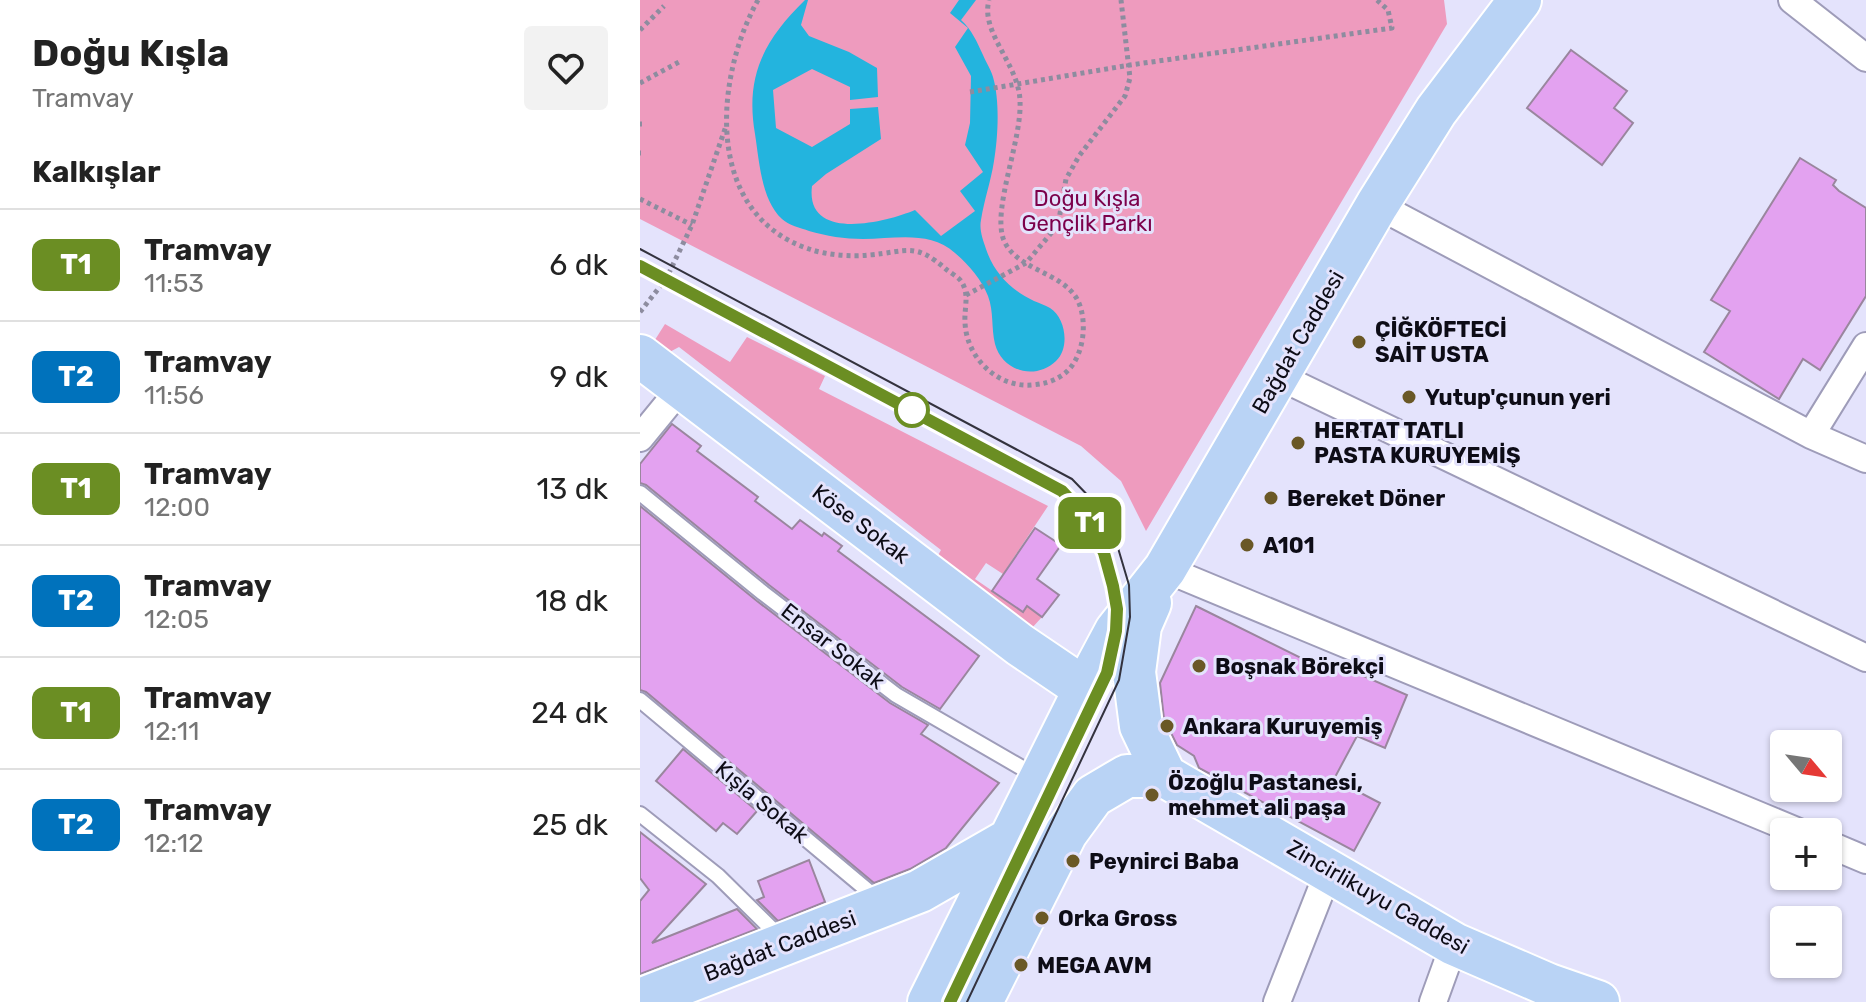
<!DOCTYPE html>
<html lang="tr">
<meta charset="utf-8">
<style>
:root{--surface:#fff;--page:#f2f2f2;--text:#222;--muted:#767676;--line:#e0e0e0}
body{margin:0;font-family:Rubik,sans-serif;background:var(--page);color:var(--text);height:100vh;display:flex;flex-direction:column;font-size:30px;white-space:nowrap}
*{box-sizing:border-box;margin:0}
p{font-size:26px;color:var(--muted)}
.icon{flex:none;width:44px;height:44px;fill:none;stroke:currentColor;stroke-width:2;stroke-linecap:round;stroke-linejoin:round}
.map{position:relative;flex:1;overflow:hidden}
.sheet{display:flex;flex-direction:column;background:var(--surface);width:640px}
.sheet>*{flex:none}
.badge{padding:0 16px;border-radius:12px;font-size:28px;line-height:52px}
.needle{width:52px;rotate:119deg}
.controls{position:absolute;left:1130px;top:730px;display:grid;gap:16px}
.controls a{display:grid;place-items:center;width:72px;height:72px;border-radius:8px;background:var(--surface);box-shadow:0 2px 6px #0004;font-size:40px}
.map>.badge{position:absolute;translate:-50% -50%;box-shadow:0 0 0 4px #fff}
h2{padding:0 32px;font-size:30px;line-height:72px}
.round{display:grid;place-items:center;flex:none;width:84px;height:84px;border-radius:8px;background:var(--page)}
.summary{display:flex;align-items:center;justify-content:space-between;height:136px;padding:0 32px}
h1{font-size:38px;font-weight:700;line-height:60px}
ul{padding:0;list-style:none}
li{display:flex;align-items:center;gap:24px;height:112px;padding:0 32px;border-top:2px solid var(--line)}
li div{flex:1}
li b{display:block;font-size:30px}
li em{font-style:normal}
li .badge{min-width:88px;font-weight:700;text-align:center}
main{display:flex;flex:1;min-height:0}
.map>svg:first-child{display:block}
.green{fill:#ee9bbe}
.water{fill:#23b4de}
.building{fill:#e3a2f0;stroke:#9a869e;stroke-width:2}
.lines{fill:none;stroke-linecap:round;stroke-linejoin:round}
.service-casing{stroke:#9e9cb9;stroke-width:18}
.minor-casing{stroke:#9e9cb9;stroke-width:30}
.primary-casing{stroke:#fff;stroke-width:46}
.path{stroke:#8d8c9f;stroke-width:5;stroke-dasharray:4 4;stroke-linecap:butt}
.service{stroke:#fff;stroke-width:14}
.minor{stroke:#fff;stroke-width:26}
.primary{stroke:#b9d3f5;stroke-width:42}
.tram{stroke:#33323e;stroke-width:2}
.line-casing{stroke:#fff;stroke-width:18}
.line{stroke:#6b8e23;stroke-width:12}
.poi-dot{fill:#6a5826;stroke:#e4e3fc;stroke-width:3}
.stop-dot{fill:#fff;stroke:#6b8e23;stroke-width:4}
.labels{text-anchor:middle;dominant-baseline:central;stroke-width:6;stroke-linejoin:round;paint-order:stroke}
.park-label{font-size:22px;fill:#7c014b;stroke:#e4e3fc}
.poi-label{font-size:22px;font-weight:bold;fill:#0d0c16;stroke:#e4e3fc;text-anchor:start}
.street-label{font-size:22px;fill:#0d0c16;stroke:#e4e3fc}
</style>
<main>
<section class="sheet">
<div class="summary"><div><h1>Doğu Kışla</h1><p>Tramvay</p></div><a class="round"><svg class="icon" aria-label="heart" viewBox="0 0 24 24"><path d="M12 20l-8-8c-3-5 5-10 8-4 3-6 11-1 8 4z"/></svg></a></div>
<h2>Kalkışlar</h2>
<ul>
<li><span class="badge" style="background:#6b8e23;color:#fff">T1</span><div><b>Tramvay</b><p>11:53</p></div><em>6 dk</em></li>
<li><span class="badge" style="background:#0072bc;color:#fff">T2</span><div><b>Tramvay</b><p>11:56</p></div><em>9 dk</em></li>
<li><span class="badge" style="background:#6b8e23;color:#fff">T1</span><div><b>Tramvay</b><p>12:00</p></div><em>13 dk</em></li>
<li><span class="badge" style="background:#0072bc;color:#fff">T2</span><div><b>Tramvay</b><p>12:05</p></div><em>18 dk</em></li>
<li><span class="badge" style="background:#6b8e23;color:#fff">T1</span><div><b>Tramvay</b><p>12:11</p></div><em>24 dk</em></li>
<li><span class="badge" style="background:#0072bc;color:#fff">T2</span><div><b>Tramvay</b><p>12:12</p></div><em>25 dk</em></li>
</ul>
</section>
<div class="map">
<svg width="1226" height="1002" viewBox="0 0 1226 1002">
<rect width="100%" height="100%" fill="#e4e3fc"/>
<path class="green" d="M 0,0 L 804,0 L 807,24 L 506,531 L 481,481 L 441,446 L 0,219 Z
M 25,324 L 90,362 L 107,337 L 185,376 L 179,389 L 408,506 L 363,574 L 346,563 L 335,579 L 383,612 L 387,606 L 402,617 L 391,629 L 296,559 L 301,550 L 39,347 L 24,355 L 13,343 Z"/>
<path class="water" d="M 165,0 L 168,0 L 161,25 L 169,36 L 209,52 L 237,68 L 238,97 L 210,100 L 210,87 L 172,69 L 133,90 L 136,128 L 172,147 L 210,124 L 210,109 L 238,107 L 241,139 L 186,174 L 172,186 C 165,242 244,223 275,210 L 301,236 L 335,211 L 320,191 L 343,172 L 325,145 L 330,123 L 331,76 L 315,47 L 328,28 L 310,13 L 319,0 L 336,0 L 321,20 C 332,30 337,42 343,55 C 346,62 351,70 353,77 C 360,101 358,137 354,161 C 351,181 344,200 341,220 C 339,230 343,240 346,249 C 354,273 371,290 394,301 C 399,303 405,305 410,308 C 426,318 430,348 416,361 C 395,381 362,371 355,344 C 351,328 354,312 348,296 C 342,280 328,264 315,253 C 289,230 255,239 223,239 C 205,239 186,236 169,231 C 161,228 148,225 142,219 C 121,200 119,159 115,134 C 105,76 124,40 165,0 Z"/>
<path class="building" d="M 931,50 L 987,91 L 974,108 L 993,123 L 962,165 L 887,108 Z
M 1160,158 L 1196,180 L 1193,185 L 1199,191 L 1226,208 L 1226,296 L 1180,370 L 1163,359 L 1139,399 L 1064,352 L 1090,311 L 1071,300 Z
M 32,424 L 61,446 L 57,451 L 118,497 L 115,501 L 152,529 L 160,520 L 182,536 L 184,533 L 202,546 L 198,551 L 339,656 L 300,709 L 262,687 L 129,585 L 6,485 L 0,483 L 0,464 Z
M 0,506 L 117,601 L 250,703 L 288,725 L 281,734 L 359,783 L 306,848 L 270,869 L 234,883 L 6,692 L 0,690 Z
M 395,528 L 421,545 L 397,579 L 419,595 L 402,617 L 387,606 L 383,612 L 352,591 Z
M 556,606 L 681,668 L 685,659 L 767,695 L 745,748 L 717,736 L 694,779 L 740,803 L 714,851 L 559,768 L 554,756 L 537,745 L 524,719 L 520,683 Z
M 43,749 L 117,811 L 97,834 L 83,823 L 76,831 L 16,781 Z
M 0,832 L 66,884 L 12,943 L 97,909 L 117,929 L 0,974 L 0,901 L 9,890 L 0,878 Z
M 169,860 L 185,902 L 138,921 L 117,900 L 124,897 L 118,881 Z"/>
<g class="lines">
<g class="service-casing">
<path id="service" d="M 0,493 L 123,593 L 256,695 L 396,776
M 0,700 L 239,900
M 0,814 L 78,876 L 144,941"/>
</g>
<g class="minor-casing">
<path id="minor" d="M 1152,0 L 1226,58
M 737,205 L 1171,435 L 1226,459
M 638,376 L 1226,658
M 1171,435 L 1226,346
M 0,438 L 41,388
M 525,569 L 1159,832
M 1188,844 L 1226,860
M 637,1002 L 689,870
M 793,1002 L 814,944"/>
</g>
<g class="primary-casing">
<path id="primary" d="M 0,356 L 380,645 L 445,689
M 510,603 L 500,626 L 494,672 L 501,726 L 525,776 L 814,944 L 909,985 L 958,1002
M 0,1000 L 280,891 L 369,840
M 289,1002 L 445,689 L 476,631 L 525,569 L 737,205 L 796,111 L 880,0
M 341,1002 L 426,833 L 453,796 L 487,776 L 525,776"/>
</g>
<path class="path" d="M 118,0 C 74,79 64,214 169,249 C 186,255 211,257 229,255 C 267,252 274,241 307,270 C 311,273 318,277 321,281 C 330,294 324,308 325,322 C 326,357 357,388 392,385 C 403,384 412,382 421,376 C 444,362 449,321 437,299 C 421,271 374,270 363,238 C 353,206 382,140 380,101 C 379,64 340,33 349,0
M 0,30 L 24,6
M 0,83 L 39,62
M 330,92 L 490,65 L 752,28 L 748,10 L 737,0
M 0,124 L 2,124
M 0,153 L 1,153
M 0,199 L 52,225
M 326,295 L 386,263 L 418,225 L 426,179 L 439,156 L 485,96 L 490,78 L 481,0
M 0,312 L 26,279 L 52,225 L 86,126"/>
<use href="#service" class="service"/>
<use href="#minor" class="minor"/>
<use href="#primary" class="primary"/>
<path class="tram" d="M 0,249 L 432,479 L 460,508 L 478,548 L 489,585 L 490,617 L 479,680 L 327,1002
M 0,266 L 422,491 L 448,519 L 464,553 L 473,586 L 477,609 L 476,631 L 467,673 L 310,1002"/>
</g>
<g class="lines">
<g class="line-casing">
<path id="line" d="M 0,266 L 422,491 L 448,519 L 464,553 L 473,586 L 477,609 L 476,631 L 467,673 L 310,1002"/>
</g>
<use href="#line" class="line"/>
</g>
<g class="poi-dot">
<circle cx="719" cy="342" r="8"/>
<circle cx="769" cy="397" r="8"/>
<circle cx="658" cy="443" r="8"/>
<circle cx="631" cy="498" r="8"/>
<circle cx="607" cy="545" r="8"/>
<circle cx="559" cy="666" r="8"/>
<circle cx="527" cy="726" r="8"/>
<circle cx="512" cy="795" r="8"/>
<circle cx="433" cy="861" r="8"/>
<circle cx="402" cy="918" r="8"/>
<circle cx="381" cy="965" r="8"/>
</g>
<circle class="stop-dot" cx="272" cy="410" r="16"/>
<g class="labels">
<g class="park-label">
<text x="447" y="198">Doğu Kışla<tspan x="447" dy="25">Gençlik Parkı</tspan></text>
</g>
<g class="poi-label">
<text x="735" y="329">ÇİĞKÖFTECİ<tspan x="735" dy="25">SAİT USTA</tspan></text>
<text x="785" y="397">Yutup'çunun yeri</text>
<text x="674" y="430">HERTAT TATLI<tspan x="674" dy="25">PASTA KURUYEMİŞ</tspan></text>
<text x="647" y="498">Bereket Döner</text>
<text x="623" y="545">A101</text>
<text x="575" y="666">Boşnak Börekçi</text>
<text x="543" y="726">Ankara Kuruyemiş</text>
<text x="528" y="782">Özoğlu Pastanesi,<tspan x="528" dy="25">mehmet ali paşa</tspan></text>
<text x="449" y="861">Peynirci Baba</text>
<text x="418" y="918">Orka Gross</text>
<text x="397" y="965">MEGA AVM</text>
</g>
<g class="street-label">
<text transform="translate(658 342) rotate(-60)">Bağdat Caddesi</text>
<text transform="translate(221 524) rotate(37)">Köse Sokak</text>
<text transform="translate(193 646) rotate(38)">Ensar Sokak</text>
<text transform="translate(122 802) rotate(40)">Kışla Sokak</text>
<text transform="translate(738 897) rotate(30)">Zincirlikuyu Caddesi</text>
<text transform="translate(140 946) rotate(-21)">Bağdat Caddesi</text>
</g>
</g>
</svg>
<div class="controls">
<a><svg class="needle" viewBox="-14 -14 28 28"><path d="M0-13l5 13h-10z" fill="#e53935"/><path d="M0 13l5-13h-10z" fill="#767676"/></svg></a>
<a>+</a>
<a>−</a>
</div>
<b class="badge" style="left:450px;top:523px;background:#6b8e23;color:#fff">T1</b>
</div>
</main>
